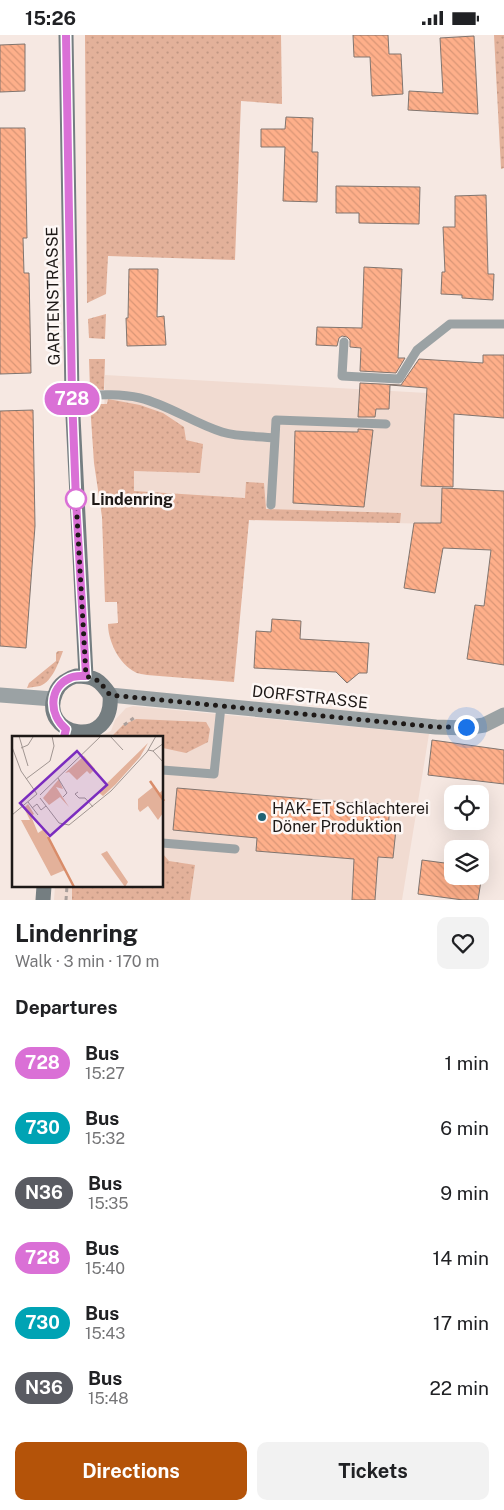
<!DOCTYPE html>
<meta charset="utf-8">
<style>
:root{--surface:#fff;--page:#f2f2f2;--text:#202124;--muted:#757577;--accent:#b45309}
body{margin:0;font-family:"Public Sans",sans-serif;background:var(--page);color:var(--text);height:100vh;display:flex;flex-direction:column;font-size:19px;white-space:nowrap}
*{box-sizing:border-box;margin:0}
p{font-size:16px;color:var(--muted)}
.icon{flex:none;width:28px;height:28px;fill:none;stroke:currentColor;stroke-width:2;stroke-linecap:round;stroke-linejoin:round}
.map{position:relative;height:865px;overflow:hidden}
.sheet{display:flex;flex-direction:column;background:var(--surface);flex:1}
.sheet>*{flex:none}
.badge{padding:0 10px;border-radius:16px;font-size:18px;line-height:32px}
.controls{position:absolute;left:444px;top:750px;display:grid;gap:10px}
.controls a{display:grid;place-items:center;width:45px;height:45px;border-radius:10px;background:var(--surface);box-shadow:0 5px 20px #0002;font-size:25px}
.you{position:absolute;width:25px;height:25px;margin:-12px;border:4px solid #fff;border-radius:50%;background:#1a73e8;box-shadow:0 0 0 8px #1a73e833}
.map>.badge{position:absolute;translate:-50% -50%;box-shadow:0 0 0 2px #fff}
h2{padding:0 15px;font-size:19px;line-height:45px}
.round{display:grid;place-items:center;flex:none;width:52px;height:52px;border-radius:10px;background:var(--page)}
.head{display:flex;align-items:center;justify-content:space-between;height:85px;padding:0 15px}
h1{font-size:24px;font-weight:700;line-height:38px}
.action{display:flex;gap:10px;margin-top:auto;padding:10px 15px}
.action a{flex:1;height:58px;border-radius:10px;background:var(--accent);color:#fff;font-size:20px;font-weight:700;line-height:58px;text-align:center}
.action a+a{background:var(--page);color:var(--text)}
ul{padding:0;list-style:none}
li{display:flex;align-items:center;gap:15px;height:65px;padding:0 15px}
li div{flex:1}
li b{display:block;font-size:19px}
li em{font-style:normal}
li .badge{min-width:55px;font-weight:700;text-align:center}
.status{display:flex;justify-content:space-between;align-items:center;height:35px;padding:0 25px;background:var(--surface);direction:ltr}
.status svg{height:14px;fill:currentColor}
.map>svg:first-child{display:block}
.built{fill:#f1dbd1}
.grass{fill:url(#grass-dots)}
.building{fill:url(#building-back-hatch);stroke:#81756f}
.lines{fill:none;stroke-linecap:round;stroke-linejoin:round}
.path{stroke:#aa9f9b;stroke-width:3;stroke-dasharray:4 4;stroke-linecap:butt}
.lane{stroke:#9ba2a4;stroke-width:9}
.street{stroke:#9ba2a4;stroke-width:15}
.secondary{stroke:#757e81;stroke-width:15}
.line-casing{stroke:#fff;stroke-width:11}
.line{stroke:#da70d6;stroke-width:8}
.walk{stroke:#1e1917;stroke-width:5;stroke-dasharray:0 9}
.stop-dot{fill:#fff;stroke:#da70d6;stroke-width:2.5}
.poi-dot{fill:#1e6274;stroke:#fdf7f5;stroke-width:2}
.labels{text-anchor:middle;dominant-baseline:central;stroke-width:5;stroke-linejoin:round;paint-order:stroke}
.street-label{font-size:16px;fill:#1e1917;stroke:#fdf7f5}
.stop-label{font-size:16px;font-weight:bold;fill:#1e1917;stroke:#fdf7f5;text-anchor:start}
.poi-label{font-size:16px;fill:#1e1917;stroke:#fdf7f5;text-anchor:start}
.inset-river{fill:none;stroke:#d98c69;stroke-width:2.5}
.inset-road{fill:none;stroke:#a09591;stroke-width:1}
.view{fill:#7b2cbf;fill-opacity:0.15;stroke:#7b2cbf;stroke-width:2.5}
.inset-edge{fill:none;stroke:#1e1917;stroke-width:2.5}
</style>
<div class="status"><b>15:26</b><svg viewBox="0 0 49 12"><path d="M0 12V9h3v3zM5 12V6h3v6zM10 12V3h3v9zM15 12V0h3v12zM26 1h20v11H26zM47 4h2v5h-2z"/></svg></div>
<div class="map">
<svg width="504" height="865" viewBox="0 0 504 865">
<defs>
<pattern id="grass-dots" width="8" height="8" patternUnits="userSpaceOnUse" patternTransform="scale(1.25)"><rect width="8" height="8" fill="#e3b19a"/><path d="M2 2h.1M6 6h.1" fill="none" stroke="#c29884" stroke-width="1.8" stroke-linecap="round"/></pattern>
<pattern id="building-back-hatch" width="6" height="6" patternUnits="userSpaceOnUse" patternTransform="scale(1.25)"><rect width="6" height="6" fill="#feaf8a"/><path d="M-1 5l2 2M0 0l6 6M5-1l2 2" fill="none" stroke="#d99676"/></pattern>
</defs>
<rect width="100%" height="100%" fill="#f6e8e2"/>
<path class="built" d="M 105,340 L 427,358 L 421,424 L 445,426 L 441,489 L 102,482 Z
M 133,671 L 429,699 L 402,865 L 54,865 L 55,851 L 162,851 L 162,702 L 98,702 L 111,696 L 115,685 L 126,673 Z"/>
<path class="grass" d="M 85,0 L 281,0 L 282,69 L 241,66 L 235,225 L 108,221 L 106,259 L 87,268 Z
M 494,0 L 504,0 L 504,133 L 501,134 Z
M 106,279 L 105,304 L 89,303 L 88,284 Z
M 89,324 L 105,324 L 104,355 L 90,354 Z
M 108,364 L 140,370 L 163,378 L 184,392 L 186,405 L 203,409 L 200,438 L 134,436 L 134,456 L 245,463 L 246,447 L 264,448 L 266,474 L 401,478 L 400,488 L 249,485 L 234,647 L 147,640 C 144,639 138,639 135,637 C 119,629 108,606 108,589 L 118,588 L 117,567 L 105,567 L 102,482 L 94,428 L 90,369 L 107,369 Z
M 58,616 L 63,616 C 59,627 52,647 40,651 C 36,652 31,652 27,653 L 29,648 L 56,626 L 56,618 Z
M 136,684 L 206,687 L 210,694 L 208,707 L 186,718 L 163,713 L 162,702 L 111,702 L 123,690 Z
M 163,819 L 169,826 L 195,830 L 190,865 L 72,865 L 72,851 L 162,851 Z"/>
<path class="building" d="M 353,0 L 388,0 L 389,19 L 401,19 L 403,59 L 372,61 L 370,22 L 354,22 Z
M 474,1 L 478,79 L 408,75 L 409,56 L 443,58 L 440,3 Z
M 25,9 L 25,56 L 0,57 L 0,10 Z
M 286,82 L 313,83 L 312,117 L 318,117 L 317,167 L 283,166 L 285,112 L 261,112 L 261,94 L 285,94 Z
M 0,93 L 25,93 L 27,203 L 23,203 L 24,238 L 29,238 L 31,338 L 0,339 Z
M 336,151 L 420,152 L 419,189 L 359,188 L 359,178 L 336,178 Z
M 486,160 L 488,239 L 494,239 L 493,265 L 462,263 L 462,260 L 441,259 L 442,237 L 445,237 L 443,192 L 455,192 L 455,161 Z
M 364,232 L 402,234 L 398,323 L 405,323 L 396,338 L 360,336 L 361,313 L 350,312 L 350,305 L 347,302 L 342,301 L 339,303 L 337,311 L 316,310 L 317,292 L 362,293 Z
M 129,234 L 158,234 L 157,282 L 164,281 L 166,310 L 127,311 L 126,283 L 128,283 Z
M 483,320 L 504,320 L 504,383 L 454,379 L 453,452 L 421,451 L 427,353 L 390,350 L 389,374 L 376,374 L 375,382 L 358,382 L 360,348 L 401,350 L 419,324 L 483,328 Z
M 33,375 L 35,491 L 26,613 L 0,611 L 0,376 Z
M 358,394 L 373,395 L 364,472 L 293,468 L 295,396 L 358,397 Z
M 442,453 L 504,456 L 504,630 L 467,624 L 475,570 L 484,571 L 491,515 L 443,513 L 435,558 L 404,553 L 414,488 L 441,488 Z
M 272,584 L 301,586 L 300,604 L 369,608 L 367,638 L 359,638 L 347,648 L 336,637 L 254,633 L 256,596 L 271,597 Z
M 432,705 L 504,715 L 504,749 L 428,740 Z
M 177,753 L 355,768 L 355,767 L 390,770 L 388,794 L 396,794 L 393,823 L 378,822 L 375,865 L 352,865 L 354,824 L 256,816 L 257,803 L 173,795 Z
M 422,825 L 452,829 L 452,841 L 480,841 L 480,832 L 483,833 L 478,865 L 463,865 L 418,859 Z"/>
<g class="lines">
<path class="path" d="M 124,690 L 135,682
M 66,865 L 67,851"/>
<path class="lane" d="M 344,307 L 342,341 L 399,344 L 417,315 L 450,289 L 504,289
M 72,361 C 95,360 118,358 140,363 C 169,370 193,388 222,397 C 238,402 258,401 275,403 L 271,470
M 275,403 L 276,385 L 386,389
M 162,735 L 214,739 L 221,671
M 162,808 L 235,814"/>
<path class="street" d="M 0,660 L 53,664
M 110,660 L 436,692 L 466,693 L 484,690 L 504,680"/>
<path class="secondary" d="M 66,0 L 72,361 L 86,641
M 76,641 C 94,641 100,645 110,660 C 115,717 36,702 56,657 C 59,649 68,643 76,641 Z
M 43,865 L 44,851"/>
</g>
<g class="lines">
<g class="line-casing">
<path id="line" d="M 64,702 L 66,694 C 49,680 48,653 70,643 C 75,640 80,641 86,641 L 76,465 L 72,361 L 66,0"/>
</g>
<use href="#line" class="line"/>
<path class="walk" d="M 76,464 L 86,641 L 99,646 L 110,660 L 436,692 L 466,692"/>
</g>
<circle class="stop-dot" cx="76" cy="464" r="10"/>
<circle class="poi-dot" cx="262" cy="782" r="5"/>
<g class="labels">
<g class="street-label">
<text transform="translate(53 261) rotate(-91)">GARTENSTRASSE</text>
<text transform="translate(310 662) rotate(6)">DORFSTRASSE</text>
</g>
<g class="stop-label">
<text x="91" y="464">Lindenring</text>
</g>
<g class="poi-label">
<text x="272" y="773">HAK-ET Schlachterei<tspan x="272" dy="18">Döner Produktion</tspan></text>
</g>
</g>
<g transform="translate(12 701)">
<rect width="151" height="151" fill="#f6e8e2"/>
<path d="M 136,7 L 128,21 L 104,48 L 91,60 L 86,56 ZM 72,20 L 83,33 L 78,38 L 75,35 L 65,44 L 57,36 L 53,37 ZM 47,43 L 51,53 L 44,51 L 57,71 L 48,61 L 37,69 L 31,62 ZM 141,51 L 146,58 L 151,54 L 151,77 L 146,84 L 136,70 L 128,76 L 126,73 L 126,63 ZM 16,68 L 22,78 L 19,80 L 26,97 L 32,93 L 53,134 L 39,140 L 9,84 L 18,84 L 12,72 ZM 95,115 L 116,146 L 113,151 L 89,118 Z" fill="#e3b19a"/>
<path class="inset-river" d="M 138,45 L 152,65M 36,101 L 62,151"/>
<path class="inset-road" d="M 7,0 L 16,30M 98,0 L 111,14M 0,11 L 9,35 L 25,58M 9,12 L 16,9 L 21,1M 136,14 L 141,15 L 152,7M 141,15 L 152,27M 46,42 L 55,57 L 51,61M 14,43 L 38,25 L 42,10 L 40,0M 66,56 L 63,58 L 67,62 L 73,62 L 81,71M 28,59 L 89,0M 28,62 L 47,87 L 57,89 L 99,55 L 135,16 L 144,0M 16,66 L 26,79M 20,72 L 25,68 L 29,74 L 34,70M 0,79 L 25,58"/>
<path class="view" d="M 65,15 L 95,49 L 38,100 L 8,67 Z"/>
<rect width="151" height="151" class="inset-edge"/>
</g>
</svg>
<div class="controls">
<a><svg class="icon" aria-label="locate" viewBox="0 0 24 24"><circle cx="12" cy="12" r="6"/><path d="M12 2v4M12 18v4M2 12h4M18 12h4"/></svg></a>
<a><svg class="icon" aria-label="layers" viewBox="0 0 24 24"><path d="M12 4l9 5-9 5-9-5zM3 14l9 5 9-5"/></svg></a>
</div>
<div class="you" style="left:466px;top:692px"></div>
<b class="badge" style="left:72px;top:364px;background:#da70d6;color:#fff">728</b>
</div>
<section class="sheet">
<div class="head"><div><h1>Lindenring</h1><p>Walk · 3 min · 170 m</p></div><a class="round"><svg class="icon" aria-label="heart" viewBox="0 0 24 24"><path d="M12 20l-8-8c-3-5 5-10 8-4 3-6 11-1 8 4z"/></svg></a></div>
<h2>Departures</h2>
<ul>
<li><span class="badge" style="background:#da70d6;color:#fff">728</span><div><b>Bus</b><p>15:27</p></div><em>1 min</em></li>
<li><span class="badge" style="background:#00a3b4;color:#fff">730</span><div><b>Bus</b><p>15:32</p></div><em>6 min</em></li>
<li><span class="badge" style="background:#595b62;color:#fff">N36</span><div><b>Bus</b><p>15:35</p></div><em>9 min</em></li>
<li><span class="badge" style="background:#da70d6;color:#fff">728</span><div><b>Bus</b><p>15:40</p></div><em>14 min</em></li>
<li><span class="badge" style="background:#00a3b4;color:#fff">730</span><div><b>Bus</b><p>15:43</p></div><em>17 min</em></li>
<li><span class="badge" style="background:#595b62;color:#fff">N36</span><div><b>Bus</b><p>15:48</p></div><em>22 min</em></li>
</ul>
<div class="action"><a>Directions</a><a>Tickets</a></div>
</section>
